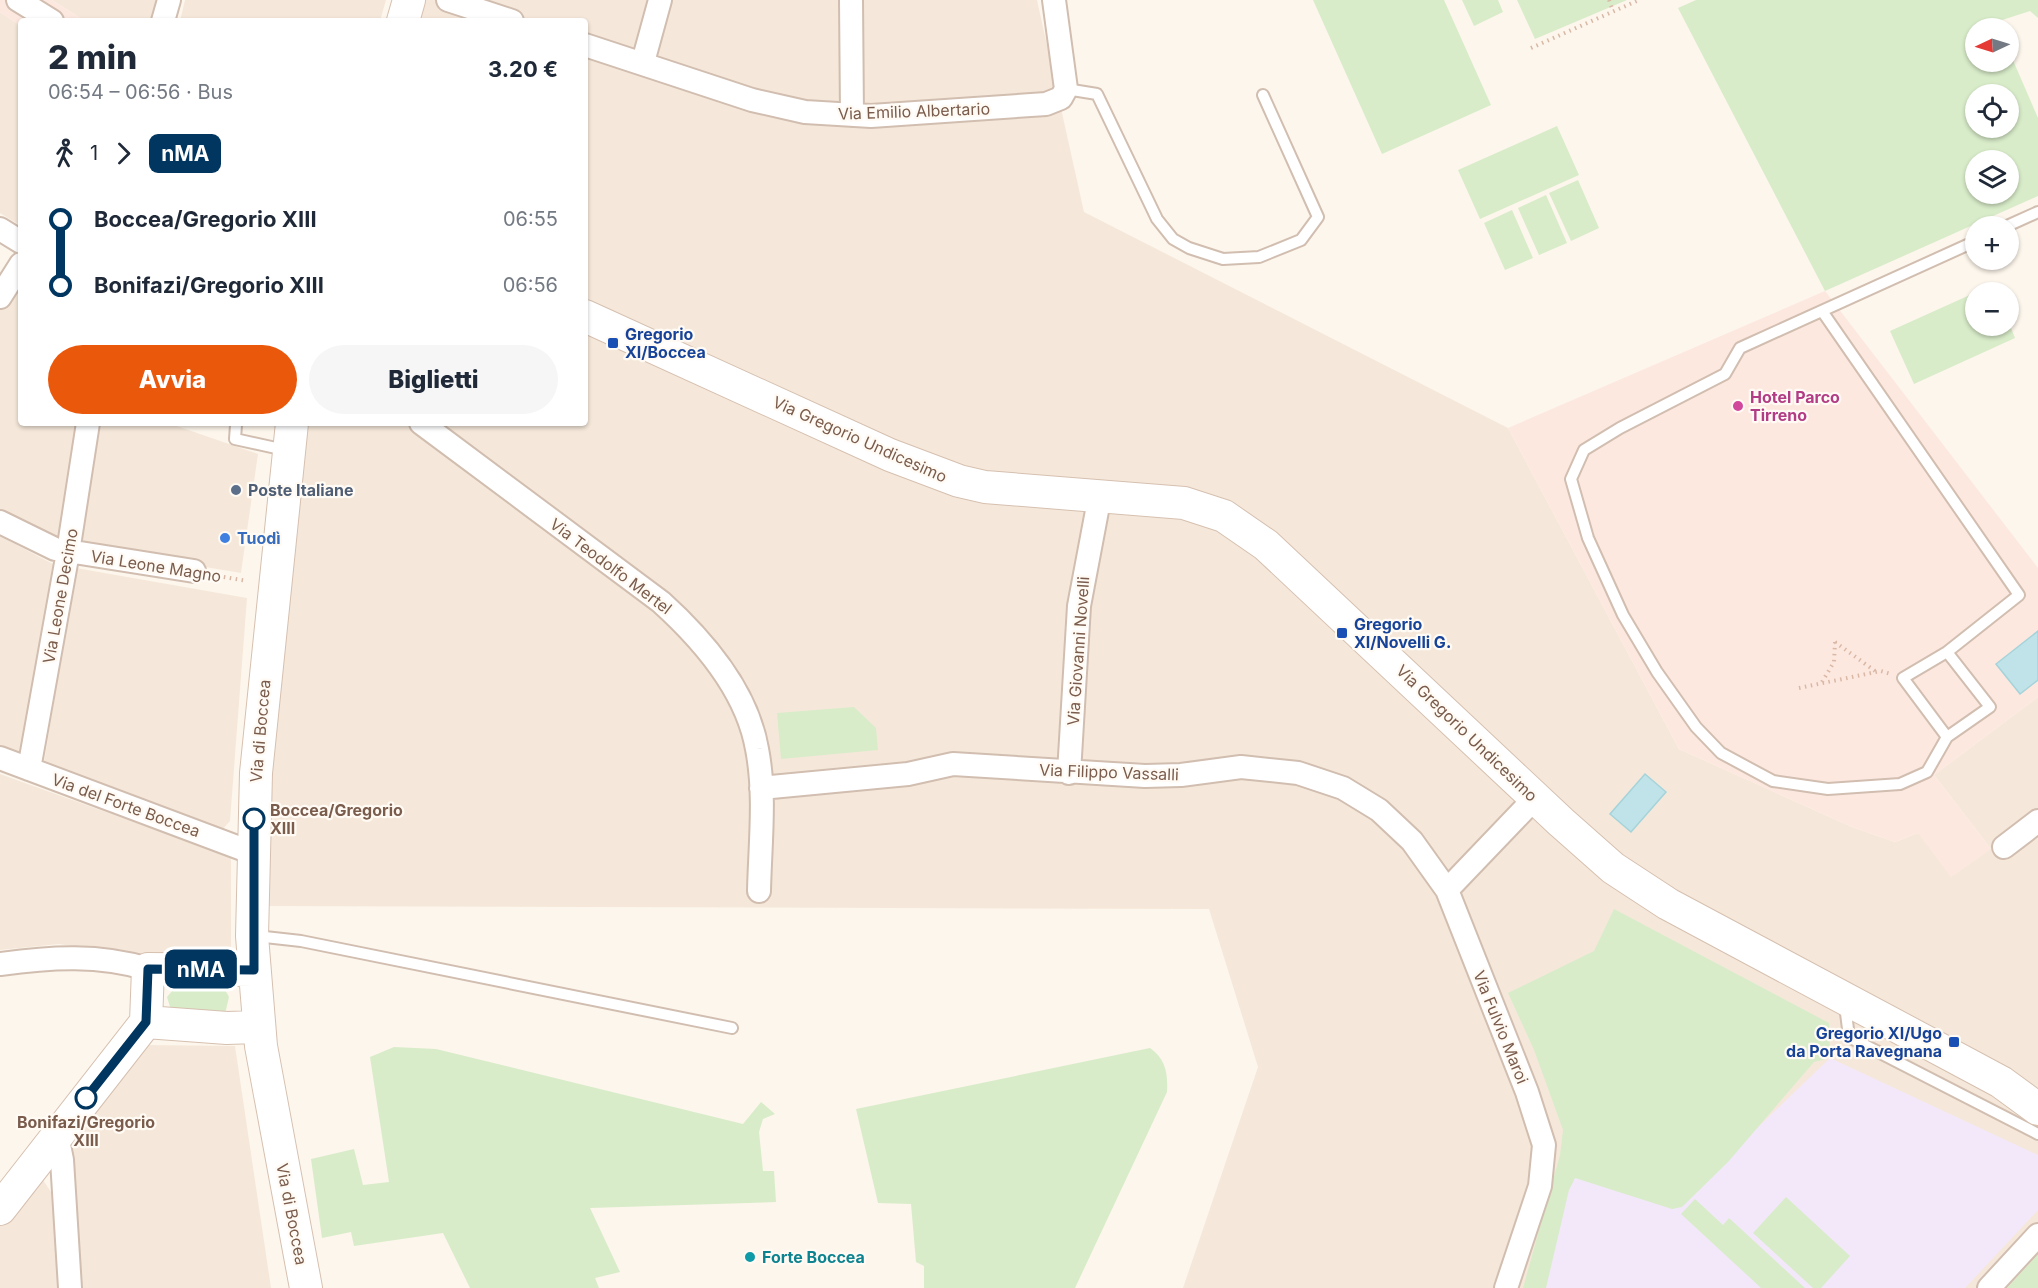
<!DOCTYPE html>
<html lang="it">
<meta charset="utf-8">
<style>
:root{--surface:#fff;--page:#f6f6f7;--text:#1f2937;--muted:#747a83;--accent:#ea580c}
body{margin:0;font-family:Inter,sans-serif;background:var(--page);color:var(--text);height:100vh;display:flex;flex-direction:column;font-size:22px;white-space:nowrap}
*{box-sizing:border-box;margin:0}
p{font-size:20px;color:var(--muted)}
.icon{flex:none;width:33px;height:33px;fill:none;stroke:currentColor;stroke-width:2;stroke-linecap:round;stroke-linejoin:round}
.map{position:relative;flex:1;overflow:hidden}
.details{position:absolute;left:18px;top:18px;width:570px;height:408px;display:flex;flex-direction:column;background:var(--surface);border-radius:6px;box-shadow:0 2px 4px #0004}
.details>*{flex:none}
.badge{padding:0 12px;border-radius:9px;font-size:21px;line-height:39px}
.needle{width:39px;rotate:266deg}
.buttons{position:absolute;left:1965px;top:18px;display:grid;gap:12px}
.buttons a{display:grid;place-items:center;width:54px;height:54px;border-radius:50%;background:var(--surface);box-shadow:0 2px 4px #0004;font-size:30px}
.map>.badge{position:absolute;translate:-50% -50%;box-shadow:0 0 0 3px #fff}
.legs{display:flex;align-items:center;gap:9px;height:66px;padding:0 30px;font-size:20px}
.legs p{margin-inline-start:auto}
.head{display:flex;align-items:center;justify-content:space-between;height:102px;padding:0 30px}
h1{font-size:33px;font-weight:800;line-height:45px}
.primary-button{display:flex;gap:12px;margin-top:auto;padding:12px 30px}
.primary-button a{flex:1;height:69px;border-radius:36px;background:var(--accent);color:#fff;font-size:24px;font-weight:800;line-height:69px;text-align:center}
.primary-button a+a{background:var(--page);color:var(--text)}
ul{padding:0 30px;list-style:none}
li{display:flex;align-items:center;gap:21px;height:66px;font-size:22px}
li i{display:grid;place-items:center;width:9px;height:100%;margin:0 8px;background:currentColor}
li i::after{content:'';width:15px;height:15px;margin:-8px;border:4px solid;border-radius:50%;background:var(--surface)}
li p{margin-inline-start:auto}
li:first-child i{background:linear-gradient(#0000 50%,currentColor 0)}
li:last-child i{background:linear-gradient(currentColor 50%,#0000 0)}
.map>svg:first-child{display:block}
.residential{fill:#f5e8da}
.commercial{fill:#fde8e0}
.education{fill:#f3e8fa}
.green{fill:#d8ecc9;fill-rule:evenodd}
.water{fill:#bfe3e8;stroke:#a5d3da;stroke-width:1.5}
.lines{fill:none;stroke-linecap:round;stroke-linejoin:round}
.lane-casing{stroke:#d1beb0;stroke-width:14}
.street-casing{stroke:#d1beb0;stroke-width:26}
.secondary-casing{stroke:#d6c0b0;stroke-width:34}
.path{stroke:#d9b8a5;stroke-width:4;stroke-dasharray:1.5 4.5;stroke-linecap:butt}
.lane{stroke:#fff;stroke-width:10}
.street{stroke:#fff;stroke-width:22}
.secondary{stroke:#fff;stroke-width:32}
.line-1-casing{stroke:#fff;stroke-width:14}
.line-1{stroke:#00365f;stroke-width:9}
.transit-dot{fill:#1a4fb4;stroke:#fffaf3;stroke-width:2}
.hotel-dot{fill:#d1479c;stroke:#fffaf3;stroke-width:2}
.service-dot{fill:#5c6f8a;stroke:#fffaf3;stroke-width:2}
.shop-dot{fill:#3f7fe0;stroke:#fffaf3;stroke-width:2}
.stop-1-dot{fill:#fff;stroke:#00365f;stroke-width:3}
.culture-dot{fill:#0f9aa8;stroke:#fffaf3;stroke-width:2}
.labels{text-anchor:middle;dominant-baseline:central;stroke-width:4.5;stroke-linejoin:round;paint-order:stroke}
.street-label{font-size:16px;fill:#7a5c4d;stroke:#fffaf3}
.transit-label{font-size:16px;font-weight:bold;fill:#164399;stroke:#fffaf3;text-anchor:start}
.hotel-label{font-size:16px;font-weight:bold;fill:#b23c85;stroke:#fffaf3;text-anchor:start}
.service-label{font-size:16px;font-weight:bold;fill:#4e5e75;stroke:#fffaf3;text-anchor:start}
.shop-label{font-size:16px;font-weight:bold;fill:#366cbe;stroke:#fffaf3;text-anchor:start}
.stop-label{font-size:16px;font-weight:bold;fill:#7a5c4d;stroke:#fffaf3;text-anchor:start}
.culture-label{font-size:16px;font-weight:bold;fill:#0d838f;stroke:#fffaf3;text-anchor:start}
</style>
<div class="map">
<svg width="2038" height="1288" viewBox="0 0 2038 1288">
<rect width="100%" height="100%" fill="#fdf6ec"/>
<path class="residential" d="M 52,0 L 159,0 L 153,21 L 85,21 Z
M 185,0 L 386,0 L 380,21 L 180,21 Z
M 409,0 L 1037,0 L 1084,212 L 1508,428 L 1679,749 L 1852,827 L 1895,842 L 1918,833 L 1991,849 L 1934,775 L 2038,697 L 2038,1288 L 1183,1288 L 1258,1067 L 1209,909 L 252,906 L 295,423 L 585,423 L 585,21 L 403,21 Z
M 0,12 L 21,26 L 21,226 L 0,213 Z
M 21,270 L 21,423 L 79,423 L 59,541 L 0,510 L 0,305 Z
M 101,423 L 168,423 L 258,454 L 241,573 L 80,546 Z
M 0,536 L 53,564 L 21,756 L 0,748 Z
M 76,568 L 247,598 L 230,821 L 221,831 L 44,762 Z
M 0,774 L 231,857 L 231,954 L 124,955 L 59,944 L 0,950 Z
M 143,1045 L 235,1046 L 271,1288 L 79,1288 L 69,1136 Z
M 41,1177 L 53,1195 L 59,1288 L 0,1288 L 0,1223 Z"/>
<path class="commercial" d="M 0,0 L 52,0 L 85,21 L 21,21 L 21,26 L 0,12 Z
M 1825,291 L 2038,568 L 2038,697 L 1934,775 L 1991,849 L 1951,877 L 1918,833 L 1895,842 L 1852,827 L 1679,749 L 1508,428 Z"/>
<path class="education" d="M 1830,1058 L 2038,1155 L 2038,1210 L 1965,1288 L 1530,1288 L 1571,1172 L 1673,1209 Z"/>
<path class="green" d="M 1313,0 L 1444,0 L 1491,105 L 1382,154 Z
M 1462,0 L 1498,0 L 1503,12 L 1474,26 Z
M 1517,0 L 1627,0 L 1535,39 Z
M 1696,0 L 2038,0 L 2038,18 L 2030,11 L 1996,22 L 1999,28 L 1976,28 L 1976,62 L 2008,62 L 2009,51 L 2038,118 L 2038,196 L 1825,291 L 1678,8 ZM 1976,94 L 2008,94 L 2008,128 L 1976,128 ZM 1976,160 L 2008,160 L 2008,194 L 1976,194 Z
M 1557,126 L 1579,175 L 1480,219 L 1458,170 Z
M 1578,180 L 1599,228 L 1571,241 L 1549,193 Z
M 1546,195 L 1567,243 L 1539,255 L 1518,208 Z
M 1512,210 L 1533,258 L 1505,270 L 1484,223 Z
M 1992,285 L 1995,292 L 1976,292 L 1976,326 L 2008,326 L 2009,323 L 2015,338 L 1914,384 L 1890,331 Z
M 854,707 L 876,728 L 878,750 L 781,759 L 777,713 Z
M 1614,909 L 1829,1023 L 1830,1058 L 1814,1062 L 1728,1162 L 1682,1207 L 1672,1209 L 1575,1178 L 1569,1190 L 1546,1288 L 1523,1288 L 1560,1155 L 1563,1130 L 1534,1050 L 1508,993 L 1594,951 Z
M 179,983 C 197,983 221,977 229,997 L 225,1014 L 171,1010 L 167,997 Z
M 394,1047 L 436,1049 L 743,1124 L 761,1102 L 775,1114 L 763,1119 L 759,1132 L 763,1171 L 774,1171 L 776,1202 L 590,1208 L 620,1272 L 595,1278 L 599,1288 L 470,1288 L 443,1233 L 354,1246 L 351,1232 L 322,1238 L 311,1159 L 354,1149 L 363,1185 L 389,1182 L 370,1057 Z
M 1150,1048 C 1166,1059 1168,1074 1167,1092 L 1075,1288 L 924,1288 L 924,1266 L 916,1262 L 911,1204 L 878,1203 L 856,1109 Z
M 1786,1197 L 1850,1256 L 1821,1288 L 1813,1288 L 1753,1233 Z
M 1695,1199 L 1723,1225 L 1729,1218 L 1805,1288 L 1761,1288 L 1681,1214 Z
M 2038,1254 L 2038,1288 L 2007,1288 Z"/>
<path class="water" d="M 2038,631 L 2038,680 L 2020,694 L 1996,664 Z
M 1645,774 L 1666,792 L 1631,832 L 1610,814 Z"/>
<g class="lines">
<g class="lane-casing">
<path id="lane" d="M 1066,89 L 1097,94 L 1157,219 L 1173,239 L 1189,248 L 1223,259 L 1259,257 L 1301,240 L 1318,217 L 1263,95
M 2007,226 L 2038,212
M 1822,311 L 2019,595 L 1947,652 L 1903,678 L 1947,737
M 236,425 L 235,439 L 285,450
M 1947,652 L 1990,707 L 1947,737 L 1927,772 L 1900,784 L 1828,789 L 1773,781 L 1721,753 L 1696,727 L 1657,672 L 1623,615 L 1588,538 L 1571,479 L 1584,450 L 1620,428 L 1725,374 L 1740,348 L 1976,241
M 256,936 L 301,941 L 732,1028
M 1845,1005 L 1849,1037 L 2038,1134"/>
</g>
<g class="street-casing">
<path id="street" d="M 18,0 L 52,21
M 448,0 L 512,21
M 851,0 L 852,115
M 163,21 L 169,0
M 585,45 L 752,100 L 805,112 L 871,116 L 1046,104 L 1061,98 L 1066,89 L 1054,0
M 643,62 L 660,0
M 0,229 L 21,242
M 0,297 L 21,264
M 421,423 L 661,602 C 703,640 747,691 757,749 C 766,795 760,844 759,891
M 0,522 L 55,549 L 194,571
M 0,758 L 253,853
M 29,769 L 68,552 L 88,423
M 1069,773 L 1079,606 L 1100,495
M 761,788 L 908,774 L 953,764 L 1145,776 L 1181,775 L 1241,767 L 1298,773 L 1343,788 L 1379,810 L 1412,841 L 1447,890
M 2004,847 L 2038,821
M 0,964 C 51,957 99,954 148,969
M 57,1135 L 62,1160 L 70,1288
M 1506,1288 L 1540,1186 L 1544,1145 L 1527,1092 L 1447,890 L 1535,798
M 1989,1288 L 2038,1235"/>
</g>
<g class="secondary-casing">
<path id="secondary" d="M 403,21 L 409,0
M 585,316 L 890,455 L 959,481 L 985,487 L 1184,503 L 1224,516 L 1266,545 L 1561,822 L 1613,868 L 1668,904 L 2001,1082 L 2038,1109
M 292,423 L 256,773 L 252,936 L 261,1046 L 306,1288
M 146,1022 L 148,969 L 254,970
M 146,1022 L 227,1028 L 259,1027
M 0,1209 L 146,1022"/>
</g>
<path class="path" d="M 1609,0 L 1613,11
M 1531,48 L 1639,0
M 212,575 L 247,581
M 1835,642 L 1875,671
M 1822,682 L 1834,662 L 1835,642
M 1799,688 L 1881,671 L 1891,674"/>
<use href="#lane" class="lane"/>
<use href="#street" class="street"/>
<use href="#secondary" class="secondary"/>
</g>
<g class="lines">
<g class="line-1-casing">
<path id="line-1" d="M 86,1098 L 146,1022 L 148,969 L 254,970 L 254,819"/>
</g>
<use href="#line-1" class="line-1"/>
</g>
<g class="transit-dot">
<rect x="607" y="337" width="12" height="12" rx="3"/>
<rect x="1336" y="627" width="12" height="12" rx="3"/>
<rect x="1948" y="1036" width="12" height="12" rx="3"/>
</g>
<circle class="hotel-dot" cx="1738" cy="406" r="6"/>
<circle class="service-dot" cx="236" cy="490" r="6"/>
<circle class="shop-dot" cx="225" cy="538" r="6"/>
<g class="stop-1-dot">
<circle cx="254" cy="819" r="10"/>
<circle cx="86" cy="1098" r="10"/>
</g>
<circle class="culture-dot" cx="750" cy="1257" r="6"/>
<g class="labels">
<g class="street-label">
<text transform="translate(914 111) rotate(-2)">Via Emilio Albertario</text>
<text transform="translate(860 439) rotate(24)">Via Gregorio Undicesimo</text>
<text transform="translate(156 566) rotate(9)">Via Leone Magno</text>
<text transform="translate(611 566) rotate(37)">Via Teodolfo Mertel</text>
<text transform="translate(60 596) rotate(-80)">Via Leone Decimo</text>
<text transform="translate(1078 651) rotate(-86)">Via Giovanni Novelli</text>
<text transform="translate(260 731) rotate(-85)">Via di Boccea</text>
<text transform="translate(1467 733) rotate(44)">Via Gregorio Undicesimo</text>
<text transform="translate(1109 772) rotate(2)">Via Filippo Vassalli</text>
<text transform="translate(126 805) rotate(20)">Via del Forte Boccea</text>
<text transform="translate(1501 1027) rotate(68)">Via Fulvio Maroi</text>
<text transform="translate(292 1214) rotate(79)">Via di Boccea</text>
</g>
<g class="transit-label">
<text x="625" y="334">Gregorio<tspan x="625" dy="18">XI/Boccea</tspan></text>
<text x="1354" y="624">Gregorio<tspan x="1354" dy="18">XI/Novelli G.</tspan></text>
<text x="1942" y="1033" text-anchor="end">Gregorio XI/Ugo<tspan x="1942" dy="18">da Porta Ravegnana</tspan></text>
</g>
<g class="hotel-label">
<text x="1750" y="397">Hotel Parco<tspan x="1750" dy="18">Tirreno</tspan></text>
</g>
<g class="service-label">
<text x="248" y="490">Poste Italiane</text>
</g>
<g class="shop-label">
<text x="237" y="538">Tuodì</text>
</g>
<g class="stop-label">
<text x="270" y="810">Boccea/Gregorio<tspan x="270" dy="18">XIII</tspan></text>
<text x="86" y="1122" text-anchor="middle">Bonifazi/Gregorio<tspan x="86" dy="18">XIII</tspan></text>
</g>
<g class="culture-label">
<text x="762" y="1257">Forte Boccea</text>
</g>
</g>
</svg>
<div class="buttons">
<a><svg class="needle" viewBox="-14 -14 28 28"><path d="M0-13l5 13h-10z" fill="#e53935"/><path d="M0 13l5-13h-10z" fill="#747a83"/></svg></a>
<a><svg class="icon" aria-label="locate" viewBox="0 0 24 24"><circle cx="12" cy="12" r="6"/><path d="M12 2v4M12 18v4M2 12h4M18 12h4"/></svg></a>
<a><svg class="icon" aria-label="layers" viewBox="0 0 24 24"><path d="M12 4l9 5-9 5-9-5zM3 14l9 5 9-5"/></svg></a>
<a>+</a>
<a>−</a>
</div>
<b class="badge" style="left:201px;top:969px;background:#00365f;color:#fff">nMA</b>
<section class="details">
<div class="head"><div><h1>2 min</h1><p>06:54 – 06:56 · Bus</p></div><b>3.20 €</b></div>
<div class="legs"><svg class="icon" aria-label="walk" viewBox="0 0 24 24"><circle cx="13" cy="4" r="2"/><path d="M13 8l-2 6 4 7M11 14l-3 7M7 12l3-4h3l4 4"/></svg>1<svg class="icon" aria-label="forward" viewBox="0 0 24 24"><path d="M9 5l7 7-7 7"/></svg><b class="badge" style="background:#00365f;color:#fff">nMA</b></div>
<ul>
<li><i style="color:#00365f"></i><b>Boccea/Gregorio XIII</b><p>06:55</p></li>
<li><i style="color:#00365f"></i><b>Bonifazi/Gregorio XIII</b><p>06:56</p></li>
</ul>
<div class="primary-button"><a>Avvia</a><a>Biglietti</a></div>
</section>
</div>
